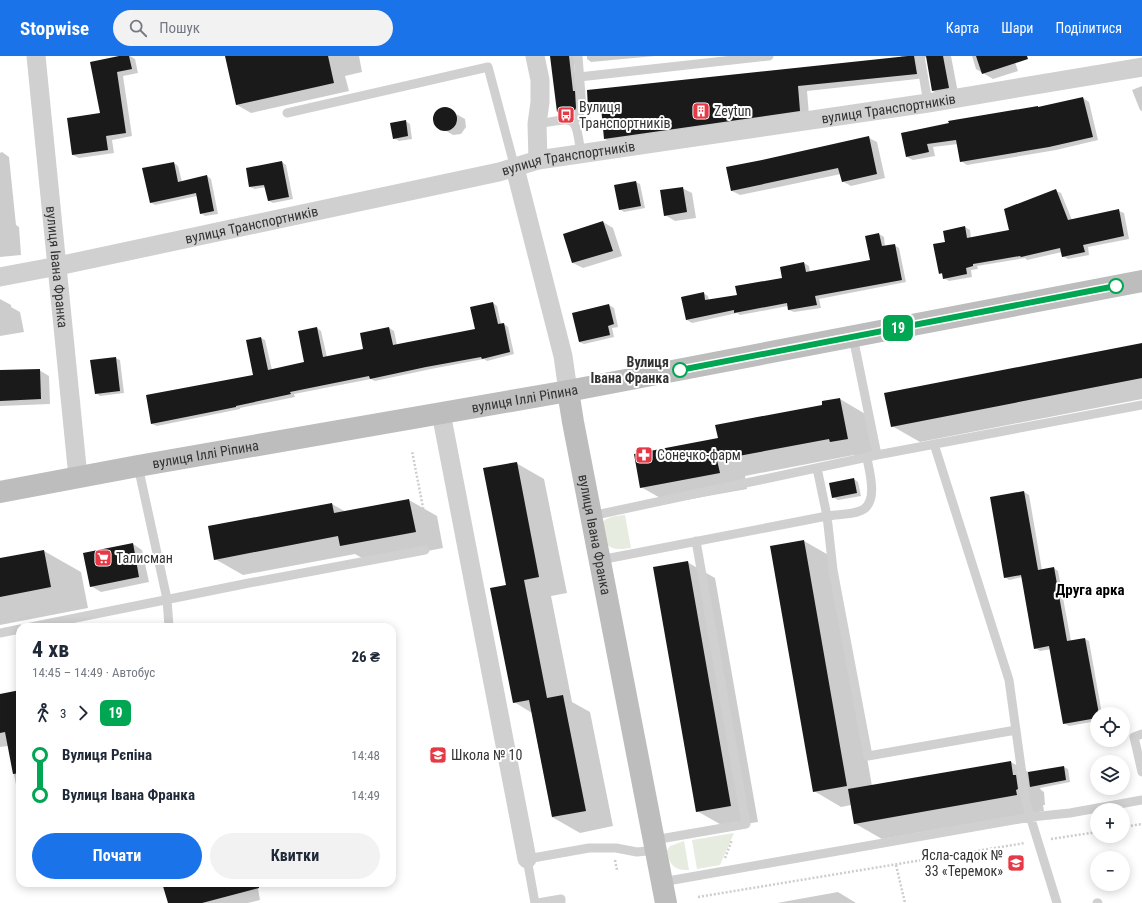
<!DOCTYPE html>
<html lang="uk">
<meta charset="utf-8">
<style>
:root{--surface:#fff;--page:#f2f2f3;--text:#1f2937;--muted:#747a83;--accent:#1a73e8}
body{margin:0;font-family:"Roboto Condensed",sans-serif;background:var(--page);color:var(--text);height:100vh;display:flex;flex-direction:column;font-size:15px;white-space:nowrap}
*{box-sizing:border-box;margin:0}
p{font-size:13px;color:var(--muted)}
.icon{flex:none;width:22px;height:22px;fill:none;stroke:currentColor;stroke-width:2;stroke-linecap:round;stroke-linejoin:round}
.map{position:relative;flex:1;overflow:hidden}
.details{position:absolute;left:16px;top:567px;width:380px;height:264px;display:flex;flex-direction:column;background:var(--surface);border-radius:12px;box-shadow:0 2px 10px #0003}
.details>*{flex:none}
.badge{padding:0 8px;border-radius:6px;font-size:14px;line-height:26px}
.buttons{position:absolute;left:1090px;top:651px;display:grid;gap:8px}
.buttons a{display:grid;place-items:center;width:40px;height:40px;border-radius:50%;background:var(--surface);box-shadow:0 2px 10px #0003;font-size:20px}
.map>.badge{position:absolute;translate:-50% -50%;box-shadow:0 0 0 2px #fff}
.legs{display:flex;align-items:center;gap:6px;height:44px;padding:0 16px;font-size:13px}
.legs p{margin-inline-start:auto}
.head{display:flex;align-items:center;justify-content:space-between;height:68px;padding:0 16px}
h1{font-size:22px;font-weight:700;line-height:30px}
.primary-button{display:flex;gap:8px;margin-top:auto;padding:8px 16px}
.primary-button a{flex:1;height:46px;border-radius:24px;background:var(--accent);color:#fff;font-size:16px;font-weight:700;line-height:46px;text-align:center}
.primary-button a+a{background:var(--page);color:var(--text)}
ul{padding:0 16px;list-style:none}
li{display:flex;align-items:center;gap:14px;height:40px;font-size:15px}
li i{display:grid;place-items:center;width:6px;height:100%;margin:0 5px;background:currentColor}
li i::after{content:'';width:10px;height:10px;margin:-5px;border:3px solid;border-radius:50%;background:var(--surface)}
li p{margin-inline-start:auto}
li:first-child i{background:linear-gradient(#0000 50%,currentColor 0)}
li:last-child i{background:linear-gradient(currentColor 50%,#0000 0)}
header{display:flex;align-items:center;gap:24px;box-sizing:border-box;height:56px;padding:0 20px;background:var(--accent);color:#fff}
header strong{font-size:19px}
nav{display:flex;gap:22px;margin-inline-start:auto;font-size:14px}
.search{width:280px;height:36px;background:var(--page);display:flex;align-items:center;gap:10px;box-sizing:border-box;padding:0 14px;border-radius:22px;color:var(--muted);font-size:15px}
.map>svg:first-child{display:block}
.green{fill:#e6ecdf}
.shadow{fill:#0003}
.building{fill:#1a1a1a}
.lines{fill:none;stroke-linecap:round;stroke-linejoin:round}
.path{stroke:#cdcdcd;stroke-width:2.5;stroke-dasharray:2 2;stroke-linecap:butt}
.lane{stroke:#d0d0d0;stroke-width:9}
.street{stroke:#d0d0d0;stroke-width:19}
.secondary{stroke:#bdbdbd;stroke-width:22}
.line-1-casing{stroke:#fff;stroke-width:9}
.line-1{stroke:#00a651;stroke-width:6}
.stop-1-dot{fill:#fff;stroke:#00a651;stroke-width:2}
.labels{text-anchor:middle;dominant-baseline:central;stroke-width:4;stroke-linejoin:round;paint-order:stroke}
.poi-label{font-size:14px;fill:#333;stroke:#fff;text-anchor:start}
.street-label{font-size:14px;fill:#333;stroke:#fff}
.stop-label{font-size:14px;font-weight:bold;fill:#333;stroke:#fff;text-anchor:end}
.neighbourhood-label{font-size:15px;font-weight:bold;fill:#000;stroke:#fff}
</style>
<header>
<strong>Stopwise</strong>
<div class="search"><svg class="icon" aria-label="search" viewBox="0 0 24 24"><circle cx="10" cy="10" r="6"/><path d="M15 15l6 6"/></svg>Пошук</div>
<nav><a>Карта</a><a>Шари</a><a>Поділитися</a></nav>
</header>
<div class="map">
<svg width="1142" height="847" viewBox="0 0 1142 847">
<rect width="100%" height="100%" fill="#fff"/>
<path class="green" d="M 625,459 L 631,492 C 621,493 614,495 606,488 L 602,467 C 607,460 617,460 625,459 Z
M 734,777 L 720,809 L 697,813 L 692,784 Z
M 684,785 L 689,814 C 674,815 669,808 667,795 L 670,790 Z"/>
<path class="shadow" d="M 124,0 L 130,0 L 135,3 L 138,17 L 123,20 L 132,80 L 112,84 L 114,97 L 79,102 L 73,99 L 102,58 L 91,7 Z
M 226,0 L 359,0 L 362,16 L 345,20 L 349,35 L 251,57 L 237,49 Z
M 551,0 L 577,0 L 577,7 L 574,8 L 579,56 L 562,58 L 558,56 Z
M 587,0 L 655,0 L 591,6 L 587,3 Z
M 901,0 L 951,0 L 958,37 L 942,40 L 933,35 L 927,0 L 923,4 L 926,22 L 807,35 L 809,59 L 614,88 L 605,83 L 602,57 L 598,57 L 589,52 L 901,2 Z
M 972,0 L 1013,0 L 1018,15 L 993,23 L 976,13 Z
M 1142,30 L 1142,55 L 1140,54 L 1132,34 Z
M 1083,42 L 1089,46 L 1098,84 L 1056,94 L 967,109 L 961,105 L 958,88 L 933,91 L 935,100 L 913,104 L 907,101 L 902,77 L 1039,52 Z
M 443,52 L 447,53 L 465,63 L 466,71 L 461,78 L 453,79 L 436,69 L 435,61 L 439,54 Z
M 405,65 L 410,68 L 412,83 L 399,85 L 394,82 Z
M 869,82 L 877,86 L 885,122 L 851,130 L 842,125 L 841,118 L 740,139 L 732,135 Z
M 2,96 L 9,101 L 16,169 L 19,171 L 21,199 L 0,201 L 0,97 Z
M 282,106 L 286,109 L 293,143 L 273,147 L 269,145 L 266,131 L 255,133 L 250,131 Z
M 174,107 L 178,110 L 182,126 L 207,120 L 211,123 L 218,158 L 205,160 L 201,157 L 197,140 L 155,149 L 150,146 Z
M 636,126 L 640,128 L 645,152 L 624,156 L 620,153 Z
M 682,132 L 692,137 L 696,162 L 675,165 L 665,159 Z
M 1056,135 L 1061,137 L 1072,164 L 1119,155 L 1124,157 L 1129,183 L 1088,191 L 1089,199 L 1068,203 L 1062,200 L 1062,196 L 1027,204 L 1025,202 L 977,210 L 978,213 L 971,214 L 972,221 L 949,225 L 944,222 L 943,219 L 940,217 L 947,187 L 965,171 L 970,174 L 971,182 L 1010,175 Z
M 603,166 L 613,172 L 622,200 L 583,212 L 573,207 Z
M 879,178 L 884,181 L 885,191 L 894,189 L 899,192 L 906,226 L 819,243 L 821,252 L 794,256 L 789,254 L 788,250 L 740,259 L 737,257 L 692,267 L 687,264 L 682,242 L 703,237 L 708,240 L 709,245 L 738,240 L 783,223 L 781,211 L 804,207 L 809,210 L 810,216 L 871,205 Z
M 0,243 L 11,249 L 11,251 L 20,256 L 24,276 L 0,280 Z
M 493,247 L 497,250 L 501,268 L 504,268 L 508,271 L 514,298 L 487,305 L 484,303 L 431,313 L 375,325 L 371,323 L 294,338 L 295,341 L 240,352 L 240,353 L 157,370 L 152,368 L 255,320 L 261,282 L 265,284 L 272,314 L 305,307 L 317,272 L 321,275 L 327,301 L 364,294 L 389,272 L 394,275 L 397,289 L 476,274 Z
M 609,249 L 614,252 L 618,271 L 612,272 L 614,281 L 584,288 L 579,286 Z
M 1142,288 L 1142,343 L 920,386 L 892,370 Z
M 115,302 L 120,304 L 124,337 L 100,340 L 96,337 Z
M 39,314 L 49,320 L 50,348 L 0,350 L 0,315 Z
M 840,343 L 867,359 L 875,399 L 854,399 L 745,420 L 747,433 L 669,447 L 641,431 L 719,383 L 823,350 Z
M 516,407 L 544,423 L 567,537 L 551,540 L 572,646 L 590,656 L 613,770 L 580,777 L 552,761 L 532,657 L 514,646 Z
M 854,423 L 858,426 L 861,440 L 838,444 L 833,441 Z
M 1024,436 L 1029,439 L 1042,514 L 1054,512 L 1058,515 L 1071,585 L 1085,583 L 1089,585 L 1102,658 L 1097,658 L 1097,665 L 1069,670 L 1064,667 L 1051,593 L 1040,595 L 1035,592 L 1022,521 L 1009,524 L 1005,521 Z
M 409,444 L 437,460 L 443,492 L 369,506 L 355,498 L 243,519 L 215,503 L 332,448 L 346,456 Z
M 804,485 L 832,501 L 872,730 L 1011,706 L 1030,717 L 1064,711 L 1068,713 L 1070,726 L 1040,732 L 1041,734 L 1044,736 L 1045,749 L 1043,749 L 1044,755 L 882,783 L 854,767 L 851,749 L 841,751 L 814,735 Z
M 133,488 L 142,494 L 149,526 L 101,536 L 91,530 Z
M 44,495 L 81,516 L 88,552 L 0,569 L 0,503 Z
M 687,506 L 715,522 L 758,766 L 725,771 L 697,755 Z
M 20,635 L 20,748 L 8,690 L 0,691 L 0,639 Z
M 163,827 L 257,827 L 260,844 L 248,847 L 169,847 Z
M 838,836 L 856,847 L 777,847 Z"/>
<path class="building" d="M 119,0 L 129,0 L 132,13 L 117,16 L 126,77 L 106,80 L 108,94 L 72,99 L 67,62 L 100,57 L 90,6 Z
M 225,0 L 328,0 L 334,27 L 236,49 Z
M 550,0 L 569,0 L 573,35 L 575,35 L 576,52 L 575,54 L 557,56 Z
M 908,0 L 914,0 L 917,18 L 798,30 L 800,55 L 604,83 L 601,51 L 588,52 L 587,34 Z
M 926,0 L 943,0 L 949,32 L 932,35 Z
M 976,0 L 1027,0 L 1028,3 L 982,18 Z
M 1083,41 L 1093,81 L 1049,91 L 960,106 L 956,84 L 927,88 L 929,96 L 906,101 L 901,77 L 949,67 L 948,65 L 1038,50 L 1038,51 Z
M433 63a12 12 0 1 1 24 0a12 12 0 1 1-24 0Z
M 406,64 L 408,80 L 393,83 L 390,67 Z
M 869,80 L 877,118 L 842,126 L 838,112 L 731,135 L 726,111 L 762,104 Z
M 282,105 L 289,141 L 268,145 L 264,129 L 249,131 L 246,112 Z
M 174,106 L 178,126 L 207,119 L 214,155 L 200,158 L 196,137 L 150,147 L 142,112 Z
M 636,125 L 641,150 L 619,154 L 614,129 Z
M 683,131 L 687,156 L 664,160 L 660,134 Z
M 1056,133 L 1068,164 L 1119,153 L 1124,180 L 1083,189 L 1085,196 L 1062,201 L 1060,192 L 1021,201 L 1020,200 L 973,208 L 973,210 L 966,212 L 967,218 L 943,223 L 942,217 L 939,218 L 933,188 L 945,186 L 943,175 L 965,170 L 967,182 L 1009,174 L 1004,153 Z
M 603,165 L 613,195 L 572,207 L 563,178 Z
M 879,177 L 882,190 L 895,188 L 902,224 L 815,240 L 817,249 L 788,254 L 787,247 L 734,257 L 734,254 L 686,264 L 681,241 L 704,236 L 705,244 L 737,239 L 735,230 L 782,222 L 780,211 L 804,206 L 806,216 L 870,204 L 865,180 Z
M 493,246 L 498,268 L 504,267 L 510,296 L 482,303 L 481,301 L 426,311 L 370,323 L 369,320 L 290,336 L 291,338 L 236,350 L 236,351 L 151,368 L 146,339 L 253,319 L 246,284 L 261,281 L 268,314 L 304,306 L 298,275 L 317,271 L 323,301 L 363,293 L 360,277 L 389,271 L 393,289 L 475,273 L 470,251 Z
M 609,248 L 614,268 L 608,270 L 610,279 L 579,286 L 572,257 Z
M 1142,287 L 1142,322 L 891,371 L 884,337 Z
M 116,301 L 120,335 L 95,338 L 90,304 Z
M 40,313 L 41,343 L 0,345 L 0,314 Z
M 840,342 L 848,383 L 830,386 L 829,383 L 717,404 L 720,417 L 640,432 L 634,398 L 718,382 L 715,369 L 822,349 L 822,345 Z
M 517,406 L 539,521 L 524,524 L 547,642 L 563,639 L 586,755 L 552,761 L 529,644 L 513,647 L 490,532 L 506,529 L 483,412 Z
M 854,422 L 857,437 L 832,442 L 829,427 Z
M 1024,435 L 1038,514 L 1054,511 L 1067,585 L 1085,582 L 1099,658 L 1097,658 L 1097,662 L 1063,668 L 1049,590 L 1034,593 L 1021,519 L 1004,522 L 990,441 Z
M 409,443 L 416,476 L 340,490 L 338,480 L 214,504 L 208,470 L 332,447 L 334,457 Z
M 804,484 L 847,730 L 813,736 L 770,490 Z
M 133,487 L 139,521 L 90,531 L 83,497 Z
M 44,494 L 51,531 L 0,541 L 0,502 Z
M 688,505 L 731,750 L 696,756 L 653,511 Z
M 20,634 L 20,717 L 13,718 L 5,676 L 0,677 L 0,638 Z
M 1011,705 L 1013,719 L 1016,719 L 1018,733 L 1016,734 L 1017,739 L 854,768 L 848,733 Z
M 1064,710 L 1066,724 L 1030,731 L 1028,716 Z
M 162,827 L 259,827 L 259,832 L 202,847 L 168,847 Z"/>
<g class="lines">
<path class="path" d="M 409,482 L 428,477 L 412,395
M 1123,771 L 1142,768
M 1051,783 L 1097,776
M 725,802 L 732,784
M 615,804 L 617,814
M 896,809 L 905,847
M 698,841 L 1025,787"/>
<path class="lane" d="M 920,0 L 928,47
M 579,21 L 769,0
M 287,57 L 488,11 L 515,112
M 573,66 L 578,60 L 582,53 L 578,0
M 537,68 C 576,62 575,57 581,98
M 853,281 L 877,399
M 934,388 L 1009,624 L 1026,747 L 1057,847
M 138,410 L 167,543 L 169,571
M 817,412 L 827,460 L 833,514 L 868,700 L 1016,674
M 591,460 L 877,399 L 1142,349
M 600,504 L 827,460 C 839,458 855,459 864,453 C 878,443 869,415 867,402
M 31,571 L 249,527 L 425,494
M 0,577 L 20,573
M 1142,678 L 1134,681 L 1142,716
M 654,784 L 746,768 L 696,485
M 662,826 L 1031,761 L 1070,757 L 1142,744
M 535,847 L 527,803 L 589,792 L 616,792 L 637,796 L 656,794
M 538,847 L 561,843 L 561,847
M 1097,847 L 1098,847"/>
<g class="street">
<path id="s1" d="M 36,0 L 78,421"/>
<path d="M 535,0 L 540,24 L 540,46 L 537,68 L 538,104"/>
<path d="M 515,112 L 563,300 L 568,335"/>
<path id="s2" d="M 0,221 L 58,210 L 499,116 L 538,104 L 928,47 L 1142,11"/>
<path d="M 441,357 L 527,803"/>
</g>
<g class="secondary">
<path id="s3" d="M 568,335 L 573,366 L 666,847"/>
<path id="s4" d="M 0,436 L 138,410 L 568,335 L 1142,225"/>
</g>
</g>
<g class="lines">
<g class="line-1-casing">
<path id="line-1" d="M 680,314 L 1116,230"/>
</g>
<use href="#line-1" class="line-1"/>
</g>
<defs>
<g id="building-square" transform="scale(0.9)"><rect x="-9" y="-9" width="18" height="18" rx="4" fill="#e63946" stroke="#fff"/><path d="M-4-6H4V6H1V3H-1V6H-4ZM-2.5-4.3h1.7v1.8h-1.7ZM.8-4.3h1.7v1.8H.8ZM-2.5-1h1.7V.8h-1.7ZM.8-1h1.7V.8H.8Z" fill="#fff"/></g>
<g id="bus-square" transform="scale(0.9)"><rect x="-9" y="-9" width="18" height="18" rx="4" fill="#e63946" stroke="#fff"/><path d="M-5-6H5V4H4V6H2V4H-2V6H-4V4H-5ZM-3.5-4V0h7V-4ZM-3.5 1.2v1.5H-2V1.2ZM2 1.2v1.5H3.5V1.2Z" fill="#fff"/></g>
<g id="pharmacy-square" transform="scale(0.9)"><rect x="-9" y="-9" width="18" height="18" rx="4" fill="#e63946" stroke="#fff"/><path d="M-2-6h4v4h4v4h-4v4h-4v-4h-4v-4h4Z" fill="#fff"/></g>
<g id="supermarket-square" transform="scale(0.9)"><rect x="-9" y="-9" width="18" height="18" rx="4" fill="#e63946" stroke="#fff"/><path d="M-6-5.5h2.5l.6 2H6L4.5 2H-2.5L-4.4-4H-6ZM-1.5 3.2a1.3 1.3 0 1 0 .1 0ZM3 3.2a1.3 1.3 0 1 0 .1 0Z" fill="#fff"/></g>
<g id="school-square" transform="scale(0.9)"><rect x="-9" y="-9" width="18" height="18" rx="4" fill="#e63946" stroke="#fff"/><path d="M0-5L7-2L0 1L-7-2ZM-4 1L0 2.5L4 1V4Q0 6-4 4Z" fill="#fff"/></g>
</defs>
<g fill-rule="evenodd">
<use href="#building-square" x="701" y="55"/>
<use href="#bus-square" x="566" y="59"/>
<use href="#pharmacy-square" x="644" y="399"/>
<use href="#supermarket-square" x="103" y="502"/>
<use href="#school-square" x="438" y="699"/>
<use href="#school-square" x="1016" y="807"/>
</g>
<g class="stop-1-dot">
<circle cx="1116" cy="230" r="7"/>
<circle cx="680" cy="314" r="7"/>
</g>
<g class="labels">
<g class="poi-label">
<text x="579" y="51">Вулиця<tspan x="579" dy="16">Транспортників</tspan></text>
<text x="714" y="55">Zeytun</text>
<text x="657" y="399">Сонечко-фарм</text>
<text x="116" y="502">Талисман</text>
<text x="451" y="699">Школа № 10</text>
<text x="1003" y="799" text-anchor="end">Ясла-садок №<tspan x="1003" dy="16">33 «Теремок»</tspan></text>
</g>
<g class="street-label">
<text stroke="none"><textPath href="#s2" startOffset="905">вулиця Транспортників</textPath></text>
<text stroke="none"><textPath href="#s2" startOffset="581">вулиця Транспортників</textPath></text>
<text stroke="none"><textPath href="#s2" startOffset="257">вулиця Транспортників</textPath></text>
<text stroke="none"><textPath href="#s1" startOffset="212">вулиця Івана Франка</textPath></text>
<text stroke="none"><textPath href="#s4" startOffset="533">вулиця Іллі Ріпина</textPath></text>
<text stroke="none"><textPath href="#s4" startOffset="209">вулиця Іллі Ріпина</textPath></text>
<text stroke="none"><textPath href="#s3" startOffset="146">вулиця Івана Франка</textPath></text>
</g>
<g class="stop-label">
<text x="669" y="306">Вулиця<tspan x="669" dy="16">Івана Франка</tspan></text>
</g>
<g class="neighbourhood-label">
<text x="1090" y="534">Друга арка</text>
</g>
</g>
</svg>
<div class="buttons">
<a><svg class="icon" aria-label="locate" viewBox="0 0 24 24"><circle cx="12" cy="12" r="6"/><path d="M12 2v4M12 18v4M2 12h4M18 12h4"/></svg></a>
<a><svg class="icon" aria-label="layers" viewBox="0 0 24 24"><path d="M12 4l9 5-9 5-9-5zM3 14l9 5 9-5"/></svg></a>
<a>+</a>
<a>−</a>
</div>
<b class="badge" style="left:898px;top:272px;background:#00a651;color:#fff">19</b>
<section class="details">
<div class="head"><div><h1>4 хв</h1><p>14:45 – 14:49 · Автобус</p></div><b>26 ₴</b></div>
<div class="legs"><svg class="icon" aria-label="walk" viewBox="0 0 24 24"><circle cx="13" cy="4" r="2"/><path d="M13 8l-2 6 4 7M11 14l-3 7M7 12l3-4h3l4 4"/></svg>3<svg class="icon" aria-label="forward" viewBox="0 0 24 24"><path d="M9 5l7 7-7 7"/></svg><b class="badge" style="background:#00a651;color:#fff">19</b></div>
<ul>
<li><i style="color:#00a651"></i><b>Вулиця Рєпіна</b><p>14:48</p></li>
<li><i style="color:#00a651"></i><b>Вулиця Івана Франка</b><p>14:49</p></li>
</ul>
<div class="primary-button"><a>Почати</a><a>Квитки</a></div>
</section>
</div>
